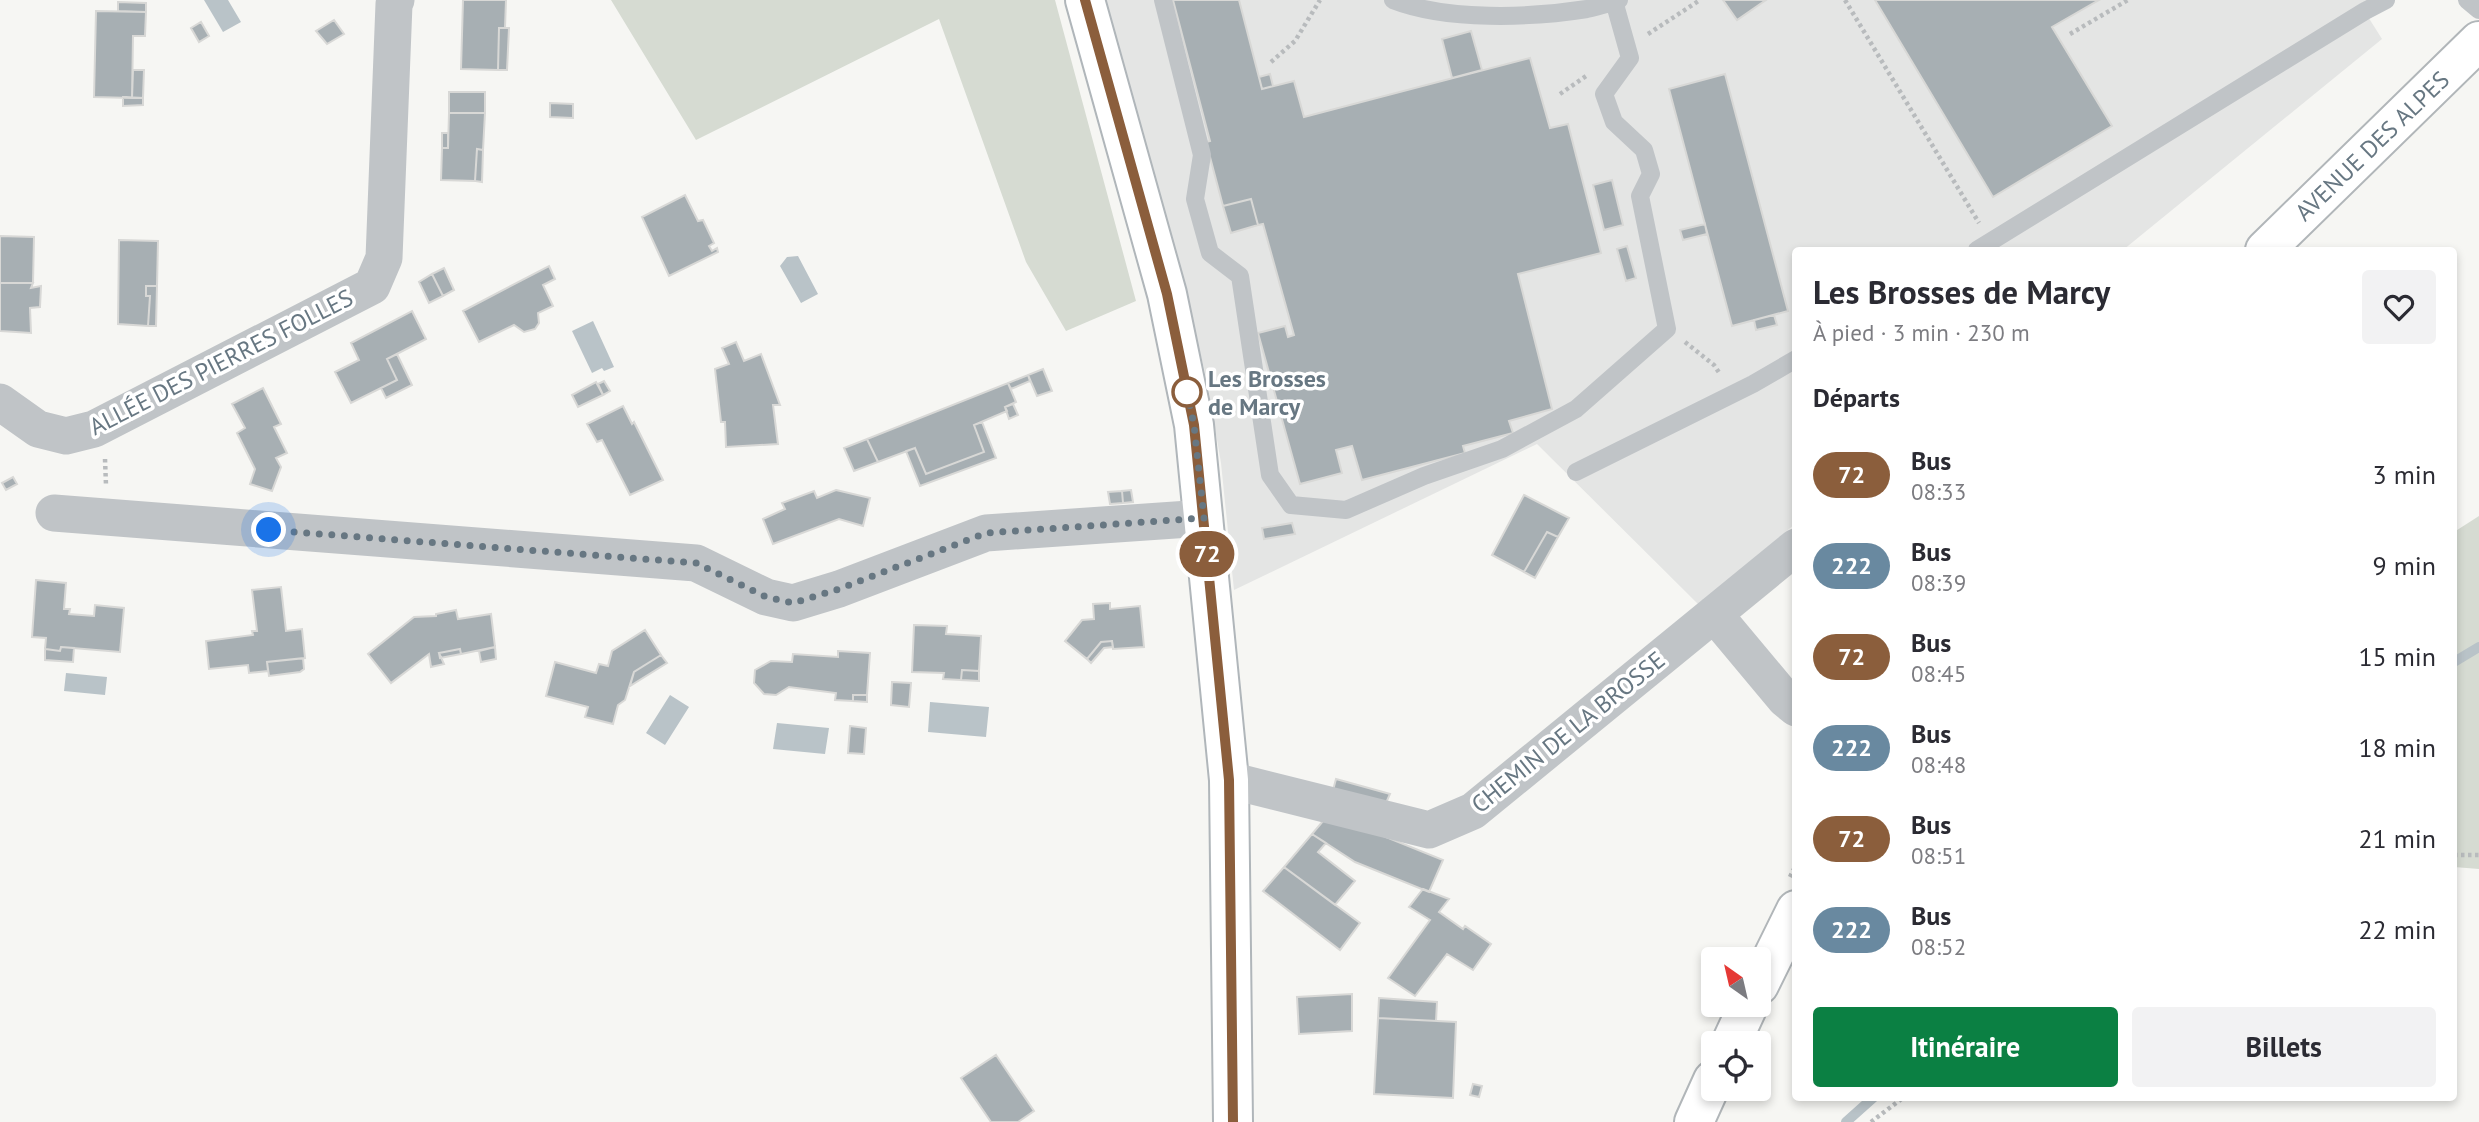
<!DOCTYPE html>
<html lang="fr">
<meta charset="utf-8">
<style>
:root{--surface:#fff;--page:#f2f2f3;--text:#2b2b33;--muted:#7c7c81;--accent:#0b8043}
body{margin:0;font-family:"PT Sans",sans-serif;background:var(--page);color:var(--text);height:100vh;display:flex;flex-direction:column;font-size:26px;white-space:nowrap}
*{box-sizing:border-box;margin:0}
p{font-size:23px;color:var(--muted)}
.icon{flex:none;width:38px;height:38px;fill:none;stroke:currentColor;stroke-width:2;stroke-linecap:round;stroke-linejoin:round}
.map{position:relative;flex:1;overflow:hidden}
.sheet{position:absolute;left:1792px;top:247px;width:665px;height:854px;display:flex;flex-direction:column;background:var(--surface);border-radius:7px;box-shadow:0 4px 10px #0003}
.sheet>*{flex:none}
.badge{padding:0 14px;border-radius:23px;font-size:24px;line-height:46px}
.needle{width:46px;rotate:326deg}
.controls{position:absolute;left:1701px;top:947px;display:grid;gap:14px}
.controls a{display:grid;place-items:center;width:70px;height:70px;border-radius:7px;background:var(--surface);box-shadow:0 4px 10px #0003;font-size:35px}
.you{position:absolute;width:35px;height:35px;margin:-18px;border:5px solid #fff;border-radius:50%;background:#1a73e8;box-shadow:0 0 0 10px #1a73e833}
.map>.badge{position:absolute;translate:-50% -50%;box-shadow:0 0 0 4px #fff}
h2{padding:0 21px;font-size:26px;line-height:63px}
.round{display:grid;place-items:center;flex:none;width:74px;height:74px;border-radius:7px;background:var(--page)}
.head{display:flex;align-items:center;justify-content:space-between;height:119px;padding:0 21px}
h1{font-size:33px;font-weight:700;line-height:52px}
.action{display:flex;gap:14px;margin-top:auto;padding:14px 21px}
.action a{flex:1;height:80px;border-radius:7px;background:var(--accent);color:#fff;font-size:28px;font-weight:700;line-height:80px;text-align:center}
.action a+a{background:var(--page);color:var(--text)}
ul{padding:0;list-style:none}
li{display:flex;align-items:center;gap:21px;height:91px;padding:0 21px}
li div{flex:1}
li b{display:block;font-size:26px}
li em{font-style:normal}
li .badge{min-width:77px;font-weight:700;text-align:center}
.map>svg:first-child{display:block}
.built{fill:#e4e5e4}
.green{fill:#d6dbd2}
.water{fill:#b9c3c8}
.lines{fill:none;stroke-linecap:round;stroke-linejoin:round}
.stream{stroke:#b9c3c8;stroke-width:10}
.building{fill:#a7afb3;stroke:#d8d8d6;stroke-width:2}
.secondary-casing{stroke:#b0b6ba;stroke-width:42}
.primary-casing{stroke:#b1b6b9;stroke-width:42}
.path{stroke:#b8bbbd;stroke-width:4.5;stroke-dasharray:3.5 3.5;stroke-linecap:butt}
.lane{stroke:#c0c4c7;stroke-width:18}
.street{stroke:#c0c4c7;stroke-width:37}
.secondary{stroke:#fff;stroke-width:38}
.primary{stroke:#fff;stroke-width:38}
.line-casing{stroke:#fff;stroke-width:16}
.line{stroke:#8b5e3c;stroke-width:10}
.walk{stroke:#677782;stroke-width:7;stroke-dasharray:0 12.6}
.stop-dot{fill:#fff;stroke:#8b5e3c;stroke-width:3.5}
.labels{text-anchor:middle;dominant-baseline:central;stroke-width:7;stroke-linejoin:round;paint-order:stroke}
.street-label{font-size:24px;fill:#677782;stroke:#fff}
.stop-label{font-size:24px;font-weight:bold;fill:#677782;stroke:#fff;text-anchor:start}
</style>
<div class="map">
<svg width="2479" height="1122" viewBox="0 0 2479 1122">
<rect width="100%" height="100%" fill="#f6f6f3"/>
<path class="built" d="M 1105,0 L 2367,0 L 2360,4 L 2382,39 L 2123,250 L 1796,250 L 1795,524 L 1699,605 L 1537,444 L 1234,590 L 1221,463 L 1206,376 L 1172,242 Z"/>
<path class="green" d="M 611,0 L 1055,0 L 1136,301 L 1066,331 L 1026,262 L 939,19 L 696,140 Z
M 2479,516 L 2479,869 L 2454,867 L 2454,532 Z"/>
<path class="water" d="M 204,0 L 228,0 L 241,22 L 223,32 Z
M 798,256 L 818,294 L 801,303 L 780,266 L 787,257 Z
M 593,321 L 614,367 L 604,371 L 602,368 L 592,373 L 572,331 Z
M 66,673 L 107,677 L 105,695 L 64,691 Z
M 670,695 L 689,707 L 665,745 L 646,733 Z
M 930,702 L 989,707 L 986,737 L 928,732 Z
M 777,723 L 829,728 L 825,754 L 773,749 Z"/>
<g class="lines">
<path class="stream" d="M 2454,662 L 2479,647
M 1846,1122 L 1874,1097"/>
</g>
<path class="building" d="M 463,0 L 506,0 L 505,28 L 499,28 L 498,70 L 461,69 Z
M 1173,0 L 1239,0 L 1262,89 L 1294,81 L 1304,117 L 1530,58 L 1550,128 L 1568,124 L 1601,253 L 1518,274 L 1552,409 L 1509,421 L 1513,433 L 1463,446 L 1465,453 L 1362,480 L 1352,446 L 1336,450 L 1342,473 L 1300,484 L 1258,333 L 1285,326 L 1288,337 L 1294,335 L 1263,224 L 1258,225 L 1251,199 L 1223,206 L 1206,142 L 1210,141 Z
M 1723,0 L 1766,0 L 1737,20 Z
M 1875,0 L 2099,0 L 2052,27 L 2112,126 L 1993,197 Z
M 118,2 L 146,3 L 146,12 L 118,11 Z
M 96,11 L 146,12 L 145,36 L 133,36 L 132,98 L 94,97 Z
M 334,20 L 344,34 L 327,44 L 316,31 Z
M 201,22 L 209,36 L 199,42 L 191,28 Z
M 499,28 L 509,28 L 507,70 L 498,70 Z
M 1471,31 L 1482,70 L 1452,78 L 1442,39 Z
M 133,70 L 144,70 L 143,98 L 132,98 Z
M 1270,74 L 1273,86 L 1262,89 L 1259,77 Z
M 1725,74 L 1788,311 L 1732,326 L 1669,89 Z
M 449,92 L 485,92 L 485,113 L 449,113 Z
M 123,97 L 143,98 L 143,105 L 123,106 Z
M 550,103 L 573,104 L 573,118 L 550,117 Z
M 449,113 L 485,113 L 483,150 L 477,149 L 475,181 L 441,180 L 442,148 L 448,148 Z
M 442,133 L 448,133 L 448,148 L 442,148 Z
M 477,149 L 483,150 L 482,182 L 475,181 Z
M 1612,180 L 1623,225 L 1604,230 L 1593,185 Z
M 685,195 L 698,221 L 703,220 L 714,243 L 709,246 L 712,251 L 717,248 L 718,252 L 669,276 L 642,217 Z
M 1251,199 L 1258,225 L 1231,233 L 1223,206 Z
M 1705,224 L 1707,234 L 1683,240 L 1680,230 Z
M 0,236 L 34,237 L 33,283 L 0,283 Z
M 119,240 L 158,241 L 157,286 L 146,286 L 146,296 L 150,296 L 148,326 L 118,324 Z
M 1627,246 L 1636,278 L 1626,281 L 1617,249 Z
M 549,266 L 555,279 L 543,285 L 553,306 L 538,313 L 539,323 L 535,329 L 524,332 L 514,325 L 479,342 L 463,311 Z
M 444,268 L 454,290 L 443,296 L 432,274 Z
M 432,274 L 443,296 L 429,303 L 419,282 Z
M 0,283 L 33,283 L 31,288 L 41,286 L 40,307 L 30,308 L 31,333 L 0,331 Z
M 146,286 L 157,286 L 156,326 L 148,326 L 150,296 L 146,296 Z
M 412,311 L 426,339 L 387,359 L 397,380 L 351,403 L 335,372 L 359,360 L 351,343 Z
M 1774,315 L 1777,325 L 1756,330 L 1754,320 Z
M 736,342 L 744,361 L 761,354 L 780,405 L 773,405 L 778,444 L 726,447 L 725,422 L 721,422 L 715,369 L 729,364 L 722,348 Z
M 397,354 L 412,385 L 386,398 L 381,388 L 397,380 L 387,359 Z
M 1043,369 L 1052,391 L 1037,396 L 1028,375 Z
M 1028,375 L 1030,381 L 1011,389 L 1008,383 Z
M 604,381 L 610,391 L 603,395 L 598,384 Z
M 596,382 L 603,395 L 578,407 L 572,395 Z
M 1008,383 L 1016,402 L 1005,407 L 1007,411 L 974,425 L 984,452 L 926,474 L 915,448 L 878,462 L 867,439 Z
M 263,388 L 281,424 L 274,427 L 287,453 L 276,458 L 281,467 L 272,491 L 250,484 L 255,469 L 237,433 L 245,428 L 232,404 Z
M 1013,404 L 1018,415 L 1009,419 L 1005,407 Z
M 623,406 L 632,424 L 634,422 L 663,480 L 630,495 L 602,440 L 597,442 L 587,424 Z
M 982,422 L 996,458 L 920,486 L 906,451 L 915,448 L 926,474 L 984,452 L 974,425 Z
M 867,439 L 878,462 L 854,471 L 844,448 Z
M 13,477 L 17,484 L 6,490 L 2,483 Z
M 836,490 L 870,498 L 863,526 L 839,519 L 773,544 L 763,519 L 785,509 L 782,503 L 814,491 L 817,498 Z
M 1131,490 L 1133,502 L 1123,503 L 1122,491 Z
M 1122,491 L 1123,503 L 1110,504 L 1108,492 Z
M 1524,495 L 1569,518 L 1558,537 L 1547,532 L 1524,572 L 1492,555 Z
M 1292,523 L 1295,534 L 1264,539 L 1262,528 Z
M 1547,532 L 1558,537 L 1535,578 L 1524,572 Z
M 36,580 L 66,583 L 64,609 L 70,609 L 69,614 L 94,616 L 95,605 L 124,608 L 120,652 L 61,647 L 60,651 L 45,649 L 46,638 L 32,637 Z
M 281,587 L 286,631 L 302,629 L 305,658 L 267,662 L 268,671 L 249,673 L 248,665 L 209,669 L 206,641 L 253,635 L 252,631 L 257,631 L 252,590 Z
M 1110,603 L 1110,609 L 1140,606 L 1144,647 L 1113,649 L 1112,641 L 1101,642 L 1087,659 L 1065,641 L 1082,620 L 1094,619 L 1093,604 Z
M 456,610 L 458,619 L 491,614 L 495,647 L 461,654 L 460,649 L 439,653 L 444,664 L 431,667 L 429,654 L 391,683 L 368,654 L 414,617 L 436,616 L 436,614 Z
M 914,625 L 947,626 L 946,634 L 981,636 L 979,671 L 962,670 L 961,680 L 943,679 L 944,673 L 912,672 Z
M 645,630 L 661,655 L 634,672 L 625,700 L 618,705 L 613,724 L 585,717 L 588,707 L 546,696 L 555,662 L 596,673 L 599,664 L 608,666 L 612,651 Z
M 1112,641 L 1113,647 L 1104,648 L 1091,663 L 1087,659 L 1101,642 Z
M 61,647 L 74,648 L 73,662 L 45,660 L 45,649 L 60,651 Z
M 495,647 L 496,659 L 481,662 L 479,651 Z
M 460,649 L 461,654 L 440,658 L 439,653 Z
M 838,651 L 870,653 L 867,695 L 853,695 L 853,701 L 835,700 L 836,693 L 789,687 L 776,695 L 764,694 L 754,683 L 755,670 L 771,661 L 792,662 L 793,654 L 838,657 Z
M 661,655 L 667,663 L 630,686 L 634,672 Z
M 303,658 L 304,669 L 300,672 L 269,676 L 267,662 Z
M 962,670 L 979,671 L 979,681 L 961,680 Z
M 892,682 L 911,683 L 909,707 L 891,705 Z
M 853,695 L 867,695 L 867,702 L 853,701 Z
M 850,726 L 866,728 L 864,754 L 848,753 Z
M 1336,779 L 1390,794 L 1386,803 L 1332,794 Z
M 1329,814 L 1443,860 L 1429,892 L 1355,862 L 1312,834 Z
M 1312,834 L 1326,843 L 1318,852 L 1355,881 L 1335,905 L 1284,867 Z
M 1284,867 L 1360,923 L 1340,950 L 1263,891 Z
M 1423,889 L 1449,899 L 1439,912 L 1463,929 L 1465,926 L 1491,944 L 1473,970 L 1447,954 L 1415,996 L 1388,978 L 1430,920 L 1409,907 Z
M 1352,994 L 1352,1031 L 1299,1034 L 1297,997 Z
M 1379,998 L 1437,1002 L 1436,1021 L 1378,1018 Z
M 1378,1018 L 1456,1022 L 1453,1098 L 1374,1094 Z
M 996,1055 L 1034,1111 L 1018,1122 L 991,1122 L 961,1078 Z
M 1473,1084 L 1482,1086 L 1479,1097 L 1470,1095 Z"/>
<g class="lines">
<g class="secondary-casing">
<path id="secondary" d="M 1085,0 L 1167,294 L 1194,425 L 1229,780 L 1233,1122"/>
</g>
<g class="primary-casing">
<path id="primary" d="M 2265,250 L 2479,41
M 1759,985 L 1796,910
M 1731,1043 L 1749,1004
M 1694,1122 L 1713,1080"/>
</g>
<path class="path" d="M 1845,0 L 1979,223
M 1648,34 L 1700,0
M 2070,34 L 2128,0
M 1271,62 L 1295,41 L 1320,0
M 1560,94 L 1586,76
M 1685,342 L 1714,365 L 1720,374
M 105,459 L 106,485
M 2454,855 L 2479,855
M 1790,877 L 1796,865
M 1871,1122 L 1904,1097"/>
<path class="lane" d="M 1163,0 L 1202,155 L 1195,199 L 1210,253 L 1240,276 L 1270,475 L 1291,505 L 1346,510 L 1424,476 L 1502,449 L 1576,409 L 1667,329 L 1640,196 L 1651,174 L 1644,150 L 1614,122 L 1604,94 L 1630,58 L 1614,1
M 1393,0 C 1447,21 1530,18 1587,9 C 1598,7 1609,3 1619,0
M 2467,0 L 2479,10
M 1977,250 L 2365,11 L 2386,0
M 1576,472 L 1753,384 L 1796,359"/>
<path class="street" d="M 0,402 L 38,429 L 66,436 L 94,429 L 372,286 L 384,258 L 394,4 L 396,0
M 54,513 L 696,563 L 766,597 L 793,603 L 839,589 L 986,533 L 1204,518
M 1714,614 L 1785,699 L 1796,708
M 1229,780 L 1429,830 L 1473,811 L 1796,547"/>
<use href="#secondary" class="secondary"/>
<use href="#primary" class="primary"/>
</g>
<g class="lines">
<g class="line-casing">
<path id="line" d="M 1085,0 L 1167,294 L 1194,425 L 1229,780 L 1233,1122"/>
</g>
<use href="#line" class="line"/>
<path class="walk" d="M 269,530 L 696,563 L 766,597 L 793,603 L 839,589 L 986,533 L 1204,518 L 1194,425 L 1187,392"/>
</g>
<circle class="stop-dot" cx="1187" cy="392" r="14"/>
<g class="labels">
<g class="street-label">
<text transform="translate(2372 146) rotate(-44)">AVENUE DES ALPES</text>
<text transform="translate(221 362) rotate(-27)">ALLÉE DES PIERRES FOLLES</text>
<text transform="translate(1568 732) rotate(-39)">CHEMIN DE LA BROSSE</text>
</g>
<g class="stop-label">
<text x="1208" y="378">Les Brosses<tspan x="1208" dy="28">de Marcy</tspan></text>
</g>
</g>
</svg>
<div class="controls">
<a><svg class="needle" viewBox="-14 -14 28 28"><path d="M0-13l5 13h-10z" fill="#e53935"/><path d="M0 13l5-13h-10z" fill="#7c7c81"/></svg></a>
<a><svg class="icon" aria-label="locate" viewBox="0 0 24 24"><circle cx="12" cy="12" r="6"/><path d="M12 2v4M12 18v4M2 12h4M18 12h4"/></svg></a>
</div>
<div class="you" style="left:269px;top:530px"></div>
<b class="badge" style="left:1207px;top:554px;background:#8b5e3c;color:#fff">72</b>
<section class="sheet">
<div class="head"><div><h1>Les Brosses de Marcy</h1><p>À pied · 3 min · 230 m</p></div><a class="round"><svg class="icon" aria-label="heart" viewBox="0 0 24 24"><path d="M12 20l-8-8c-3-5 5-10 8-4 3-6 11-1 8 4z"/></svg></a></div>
<h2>Départs</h2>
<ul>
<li><span class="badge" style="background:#8b5e3c;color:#fff">72</span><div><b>Bus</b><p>08:33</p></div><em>3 min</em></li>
<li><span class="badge" style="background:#6989a0;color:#fff">222</span><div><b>Bus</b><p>08:39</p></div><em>9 min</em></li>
<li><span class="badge" style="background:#8b5e3c;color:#fff">72</span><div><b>Bus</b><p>08:45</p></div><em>15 min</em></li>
<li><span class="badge" style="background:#6989a0;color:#fff">222</span><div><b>Bus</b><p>08:48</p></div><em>18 min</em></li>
<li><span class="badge" style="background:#8b5e3c;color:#fff">72</span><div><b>Bus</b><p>08:51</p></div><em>21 min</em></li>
<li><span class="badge" style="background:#6989a0;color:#fff">222</span><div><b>Bus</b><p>08:52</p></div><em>22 min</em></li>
</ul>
<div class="action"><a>Itinéraire</a><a>Billets</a></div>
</section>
</div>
